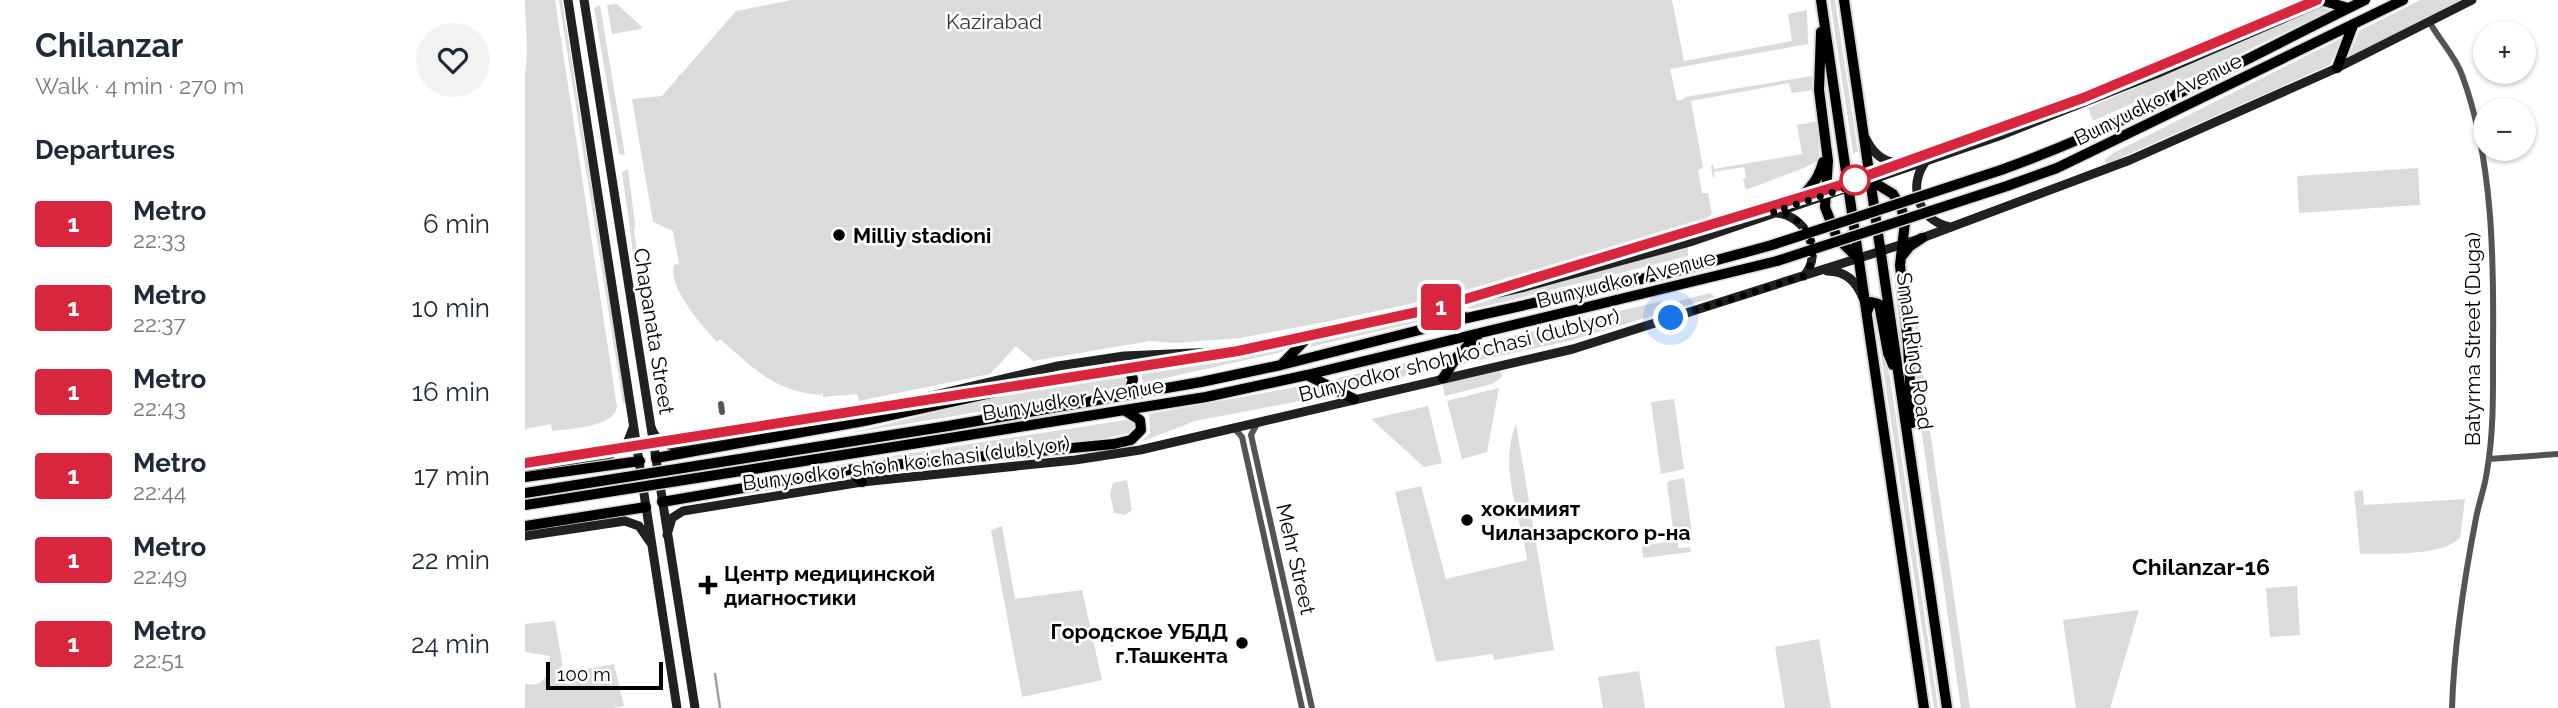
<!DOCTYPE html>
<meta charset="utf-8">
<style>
:root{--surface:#fff;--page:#f2f2f3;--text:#1f2937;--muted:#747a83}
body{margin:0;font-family:Raleway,sans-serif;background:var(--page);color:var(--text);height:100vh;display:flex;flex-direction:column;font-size:26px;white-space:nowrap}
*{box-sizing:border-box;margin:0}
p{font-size:23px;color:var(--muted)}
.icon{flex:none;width:38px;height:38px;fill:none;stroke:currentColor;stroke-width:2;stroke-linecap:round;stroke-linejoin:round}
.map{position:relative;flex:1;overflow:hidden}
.side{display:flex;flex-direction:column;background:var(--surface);width:525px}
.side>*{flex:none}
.badge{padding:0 14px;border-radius:5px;font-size:24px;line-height:46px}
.fabs{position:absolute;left:1948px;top:21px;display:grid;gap:14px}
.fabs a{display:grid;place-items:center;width:63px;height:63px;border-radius:50%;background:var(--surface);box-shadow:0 2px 5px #0004;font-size:35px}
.scale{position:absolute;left:21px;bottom:18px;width:117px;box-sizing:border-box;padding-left:7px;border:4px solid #000;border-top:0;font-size:19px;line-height:24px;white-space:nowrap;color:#000;-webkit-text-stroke:5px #fff;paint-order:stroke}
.you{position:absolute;width:35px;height:35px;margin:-18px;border:5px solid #fff;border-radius:50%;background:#1a73e8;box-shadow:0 0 0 10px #1a73e833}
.map>.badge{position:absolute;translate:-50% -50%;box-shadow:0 0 0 4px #fff}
h2{padding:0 35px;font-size:26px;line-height:63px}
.round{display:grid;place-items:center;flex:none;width:74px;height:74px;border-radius:37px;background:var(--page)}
.headline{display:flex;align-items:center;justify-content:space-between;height:119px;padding:0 35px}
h1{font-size:33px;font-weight:700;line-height:52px}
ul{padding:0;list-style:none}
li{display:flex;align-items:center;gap:21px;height:84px;padding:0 35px}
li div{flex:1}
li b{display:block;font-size:26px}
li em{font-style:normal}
li .badge{min-width:77px;font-weight:700;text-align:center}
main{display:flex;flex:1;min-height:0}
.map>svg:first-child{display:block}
.green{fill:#dbdbdb}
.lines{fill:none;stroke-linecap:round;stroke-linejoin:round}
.stream{stroke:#a2a2a2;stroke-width:2.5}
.street-tunnel{stroke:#d9d9d9;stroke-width:6;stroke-dasharray:6 3;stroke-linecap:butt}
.primary-casing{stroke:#dbdbdb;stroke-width:13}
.highway-casing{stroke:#dbdbdb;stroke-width:14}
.street{stroke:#545454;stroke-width:6}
.secondary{stroke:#212121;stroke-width:9}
.primary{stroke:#000;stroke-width:10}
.highway{stroke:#000;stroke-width:10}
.primary-bridge-casing{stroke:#dbdbdb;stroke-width:13;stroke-linecap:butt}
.primary-bridge{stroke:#000;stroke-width:10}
.line-casing{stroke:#fff;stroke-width:16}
.line{stroke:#d7263d;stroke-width:10}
.walk{stroke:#000;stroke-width:7;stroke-dasharray:0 12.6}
.stop-dot{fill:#fff;stroke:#d7263d;stroke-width:3.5}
.poi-dot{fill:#000;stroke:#fff;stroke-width:2.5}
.labels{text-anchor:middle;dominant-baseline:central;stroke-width:5;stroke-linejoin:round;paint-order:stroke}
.park-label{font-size:21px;fill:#323232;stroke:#fff}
.street-label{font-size:21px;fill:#000;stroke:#fff}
.poi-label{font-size:21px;font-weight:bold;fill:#000;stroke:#fff;text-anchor:start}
.neighbourhood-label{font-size:23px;font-weight:bold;fill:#000;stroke:#fff}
</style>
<main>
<section class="side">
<div class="headline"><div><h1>Chilanzar</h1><p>Walk · 4 min · 270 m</p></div><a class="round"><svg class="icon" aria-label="heart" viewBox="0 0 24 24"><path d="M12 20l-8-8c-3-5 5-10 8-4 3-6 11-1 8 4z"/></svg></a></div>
<h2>Departures</h2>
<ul>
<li><span class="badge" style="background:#d7263d;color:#fff">1</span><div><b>Metro</b><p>22:33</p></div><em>6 min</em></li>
<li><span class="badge" style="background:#d7263d;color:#fff">1</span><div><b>Metro</b><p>22:37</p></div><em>10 min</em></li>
<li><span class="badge" style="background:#d7263d;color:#fff">1</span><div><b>Metro</b><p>22:43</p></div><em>16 min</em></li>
<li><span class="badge" style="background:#d7263d;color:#fff">1</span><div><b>Metro</b><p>22:44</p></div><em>17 min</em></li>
<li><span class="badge" style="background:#d7263d;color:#fff">1</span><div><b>Metro</b><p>22:49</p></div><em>22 min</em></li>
<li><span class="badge" style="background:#d7263d;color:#fff">1</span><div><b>Metro</b><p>22:51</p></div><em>24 min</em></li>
</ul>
</section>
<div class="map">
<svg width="2033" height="708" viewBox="0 0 2033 708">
<rect width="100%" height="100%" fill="#fff"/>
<path class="green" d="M 0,0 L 30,0 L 92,407 C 89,427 45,429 27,431 L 26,424 L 0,429 L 0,76 L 2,52 Z
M 34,0 L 37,0 L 101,403 L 98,403 Z
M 267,0 L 1147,0 L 1159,61 L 1267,41 L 1263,14 L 1282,10 L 1283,44 L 1145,69 L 1152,101 L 1159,99 L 1160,97 L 1287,76 L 1288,90 L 1267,93 L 1264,83 L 1166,101 L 1178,168 L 1173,170 L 1177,193 L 1183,193 L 1187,214 C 1182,220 1175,221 1170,227 L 908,299 L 805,321 L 715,338 L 651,343 L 625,341 L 508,361 L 491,346 L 465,374 L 334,401 L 332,394 L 298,397 L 297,393 L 295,395 C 247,391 228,367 195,339 L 192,342 C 177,326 143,288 149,265 L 154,264 L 148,231 L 128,222 L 107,99 L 137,96 L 211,11 Z
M 1305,0 L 1310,0 L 1333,152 L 1328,153 Z
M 1895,0 L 1936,0 L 1822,59 L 1834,31 Z
M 92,4 L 117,27 L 116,29 L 87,34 L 82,5 Z
M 75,5 L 100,155 L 94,154 L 69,8 Z
M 1795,7 L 1806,10 L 1688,67 L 1568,121 L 1563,108 Z
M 1817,38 L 1805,65 L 1582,164 L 1579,160 L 1588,153 Z
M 1293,121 L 1294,160 L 1281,167 L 1221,190 L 1218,179 L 1221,178 L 1219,167 L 1189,172 L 1190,177 L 1188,178 L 1186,166 L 1188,164 L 1189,169 L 1277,154 L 1272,125 Z
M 1893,168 L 1895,205 L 1774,213 L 1772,176 Z
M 103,169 L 110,224 L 109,231 L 115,270 L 110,266 L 97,172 Z
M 1163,245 L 1163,256 L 983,301 L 946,309 L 935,305 Z
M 1185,293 L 1190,297 L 1044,341 L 933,365 L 948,346 L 957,343 L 1137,301 L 1138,305 Z
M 1349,308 L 1352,308 L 1357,344 L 1365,377 L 1413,708 L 1409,708 Z
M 908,312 L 919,316 L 785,347 L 788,341 Z
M 1390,321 L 1392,321 L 1401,403 L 1445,708 L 1436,708 L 1393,406 Z
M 766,345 L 757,352 L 618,383 L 616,369 L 607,361 L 694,359 Z
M 929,352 L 918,366 L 832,389 L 813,380 L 813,378 Z
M 975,369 L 977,377 L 967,384 L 920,396 L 917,383 Z
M 599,372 L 605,378 L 601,385 L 568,393 L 326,433 L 515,386 Z
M 788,384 L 793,384 L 811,394 L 670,421 L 616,442 L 625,433 L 624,414 Z
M 974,388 L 962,452 L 937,459 L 922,401 Z
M 1149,399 L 1159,469 L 1136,474 L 1126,402 Z
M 903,406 L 917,463 L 899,467 L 846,419 Z
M 607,419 L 612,423 L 612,428 L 608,432 L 576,439 L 341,460 Z
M 991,424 L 1029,650 L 969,660 L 968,654 L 911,662 L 870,492 L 896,486 L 921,579 L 1002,560 C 996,517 973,467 991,424 Z
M 1159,478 L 1167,533 L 1149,536 L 1142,484 L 1144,481 Z
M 602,480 L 607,510 L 600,515 L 589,513 L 585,494 L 588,483 Z
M 1838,490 L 1839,505 L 1940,499 L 1935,538 C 1916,557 1861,553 1835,554 L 1829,491 Z
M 477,526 L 490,599 L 557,590 L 577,680 L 497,697 L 466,530 Z
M 1153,540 L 1153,548 L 1165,547 L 1166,552 L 1118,558 L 1117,546 Z
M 1772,586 L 1775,635 L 1745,637 L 1741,588 Z
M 1614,610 L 1585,708 L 1551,708 L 1538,620 Z
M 30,621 L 39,673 L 89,664 L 99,706 L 89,708 L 0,708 L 0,684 C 22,687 23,674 25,656 L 0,652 L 0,624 Z
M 1294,639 L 1306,708 L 1260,708 L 1250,647 Z
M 1114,671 L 1120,708 L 1078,708 L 1073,677 Z"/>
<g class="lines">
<path class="stream" d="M 190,674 L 195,708"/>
<path class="street-tunnel" d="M 154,76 L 161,82
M 143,89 L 149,94"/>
<g class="primary-casing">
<path id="primary" d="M 1799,1 L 1823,8
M 1812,68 L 1828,25
M 1476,170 C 1602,125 1720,59 1840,0
M 1482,186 L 1532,168 L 1878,0
M 911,308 L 942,318
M 758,363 L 784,336
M 782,375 L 829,399
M 918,378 L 932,357 L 953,335
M 423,426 L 676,382 L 756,365 L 942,318 L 1152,271 L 1247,245
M 425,438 L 681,397 L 782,375 L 1252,261
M 131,458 L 339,421 L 539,377 L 592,368 L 603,370 L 608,379 L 605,389 L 596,396
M 335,468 L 331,476 L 337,482
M 0,477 L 115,461
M 137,502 L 335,468 L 589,444 L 606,440 L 616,430 L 615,420 L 602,412
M 0,526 L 121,507"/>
</g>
<g class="highway-casing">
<path id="highway" d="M 1296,0 L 1399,708
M 1319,0 L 1422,708
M 1296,32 L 1294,90 L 1303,161 L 1300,207 L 1312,238 L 1334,259
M 1345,180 L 1368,194 L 1376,207 L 1380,222 L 1375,265 L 1383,344 L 1387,423
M 1261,208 C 1279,196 1293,183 1298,162
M 1377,256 L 1385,246 L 1397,238
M 1342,312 L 1346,302 L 1354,304 L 1363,353 L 1368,365"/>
</g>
<path class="street" d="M 1904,21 C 1914,40 1930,55 1937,75 C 1968,158 1969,261 1968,349 C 1968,390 1969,431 1962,471 C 1960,487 1954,502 1951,518 C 1939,580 1929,645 1927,708
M 196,404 L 197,412
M 733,422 L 726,435 L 787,708
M 708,427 L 717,437 L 777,708
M 1964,459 L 2033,454"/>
<path class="secondary" d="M 43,0 L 152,708
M 59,0 L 170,708
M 1341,139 C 1351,159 1364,165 1386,163
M 1401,161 C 1382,186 1393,220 1425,227
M 1251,213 C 1281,215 1299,252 1279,276
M 1302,271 C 1321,271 1331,281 1338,298
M 126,427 C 130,439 139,446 151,446 L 338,412 L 533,366 L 599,356 L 714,351 L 1000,287 L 1165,242 L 1474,136 L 1633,73 L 1801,0
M 0,467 L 86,454 L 101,446 L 108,428
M 142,535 L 147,518 L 158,511 L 337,482 L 550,460 L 615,450 L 1048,349 L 1397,238 L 1605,160 L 1812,68 L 1947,0
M 0,536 L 100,521 L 114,526 L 125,542"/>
<use href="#primary" class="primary"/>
<use href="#highway" class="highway"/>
<g class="primary-bridge-casing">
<path id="primary-bridge" d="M 1247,245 L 1476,170
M 1252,261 L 1482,186
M 0,493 L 423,426
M 0,505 L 425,438"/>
</g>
<use href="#primary-bridge" class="primary-bridge"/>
</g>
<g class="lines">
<g class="line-casing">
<path id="line" d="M 0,463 L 713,351 L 911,308 L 1313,186 L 1558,98 L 1792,0"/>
</g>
<use href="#line" class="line"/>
<path class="walk" d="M 1146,318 L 1279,276 C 1300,250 1280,213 1248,212 L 1324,187 L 1330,180"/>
</g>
<circle class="stop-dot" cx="1330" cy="180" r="14"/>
<g class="poi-dot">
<circle cx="314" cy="235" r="7"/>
<circle cx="942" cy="520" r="7"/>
<path d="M179.5 574.5h7v7h7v7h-7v7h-7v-7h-7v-7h7z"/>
<circle cx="717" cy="643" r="7"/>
</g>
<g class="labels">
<g class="park-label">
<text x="469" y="21">Kazirabad</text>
</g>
<g class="street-label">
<text transform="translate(1633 99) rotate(-26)">Bunyudkor Avenue</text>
<text transform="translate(1101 279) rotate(-14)">Bunyudkor Avenue</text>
<text transform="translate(129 331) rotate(81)">Chapanata Street</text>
<text transform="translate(1947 339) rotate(-90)">Batyrma Street (Duga)</text>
<text transform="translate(1390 351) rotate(82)">Small Ring Road</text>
<text transform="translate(934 355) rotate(-14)">Bunyodkor shoh koʻchasi (dublyor)</text>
<text transform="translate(548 399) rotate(-9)">Bunyudkor Avenue</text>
<text transform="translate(381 463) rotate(-7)">Bunyodkor shoh koʻchasi (dublyor)</text>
<text transform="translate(771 559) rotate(77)">Mehr Street</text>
</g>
<g class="poi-label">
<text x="328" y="235">Milliy stadioni</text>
<text x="956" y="508">хокимият<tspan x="956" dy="24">Чиланзарского р-на</tspan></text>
<text x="199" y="573">Центр медицинской<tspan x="199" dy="24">диагностики</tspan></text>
<text x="703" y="631" text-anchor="end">Городское УБДД<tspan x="703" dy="24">г.Ташкента</tspan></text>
</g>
<g class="neighbourhood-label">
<text x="1676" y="566">Chilanzar-16</text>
</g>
</g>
</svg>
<div class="fabs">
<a>+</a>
<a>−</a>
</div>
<div class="scale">100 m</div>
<div class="you" style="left:1146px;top:318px"></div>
<b class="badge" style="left:916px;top:307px;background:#d7263d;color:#fff">1</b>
</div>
</main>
